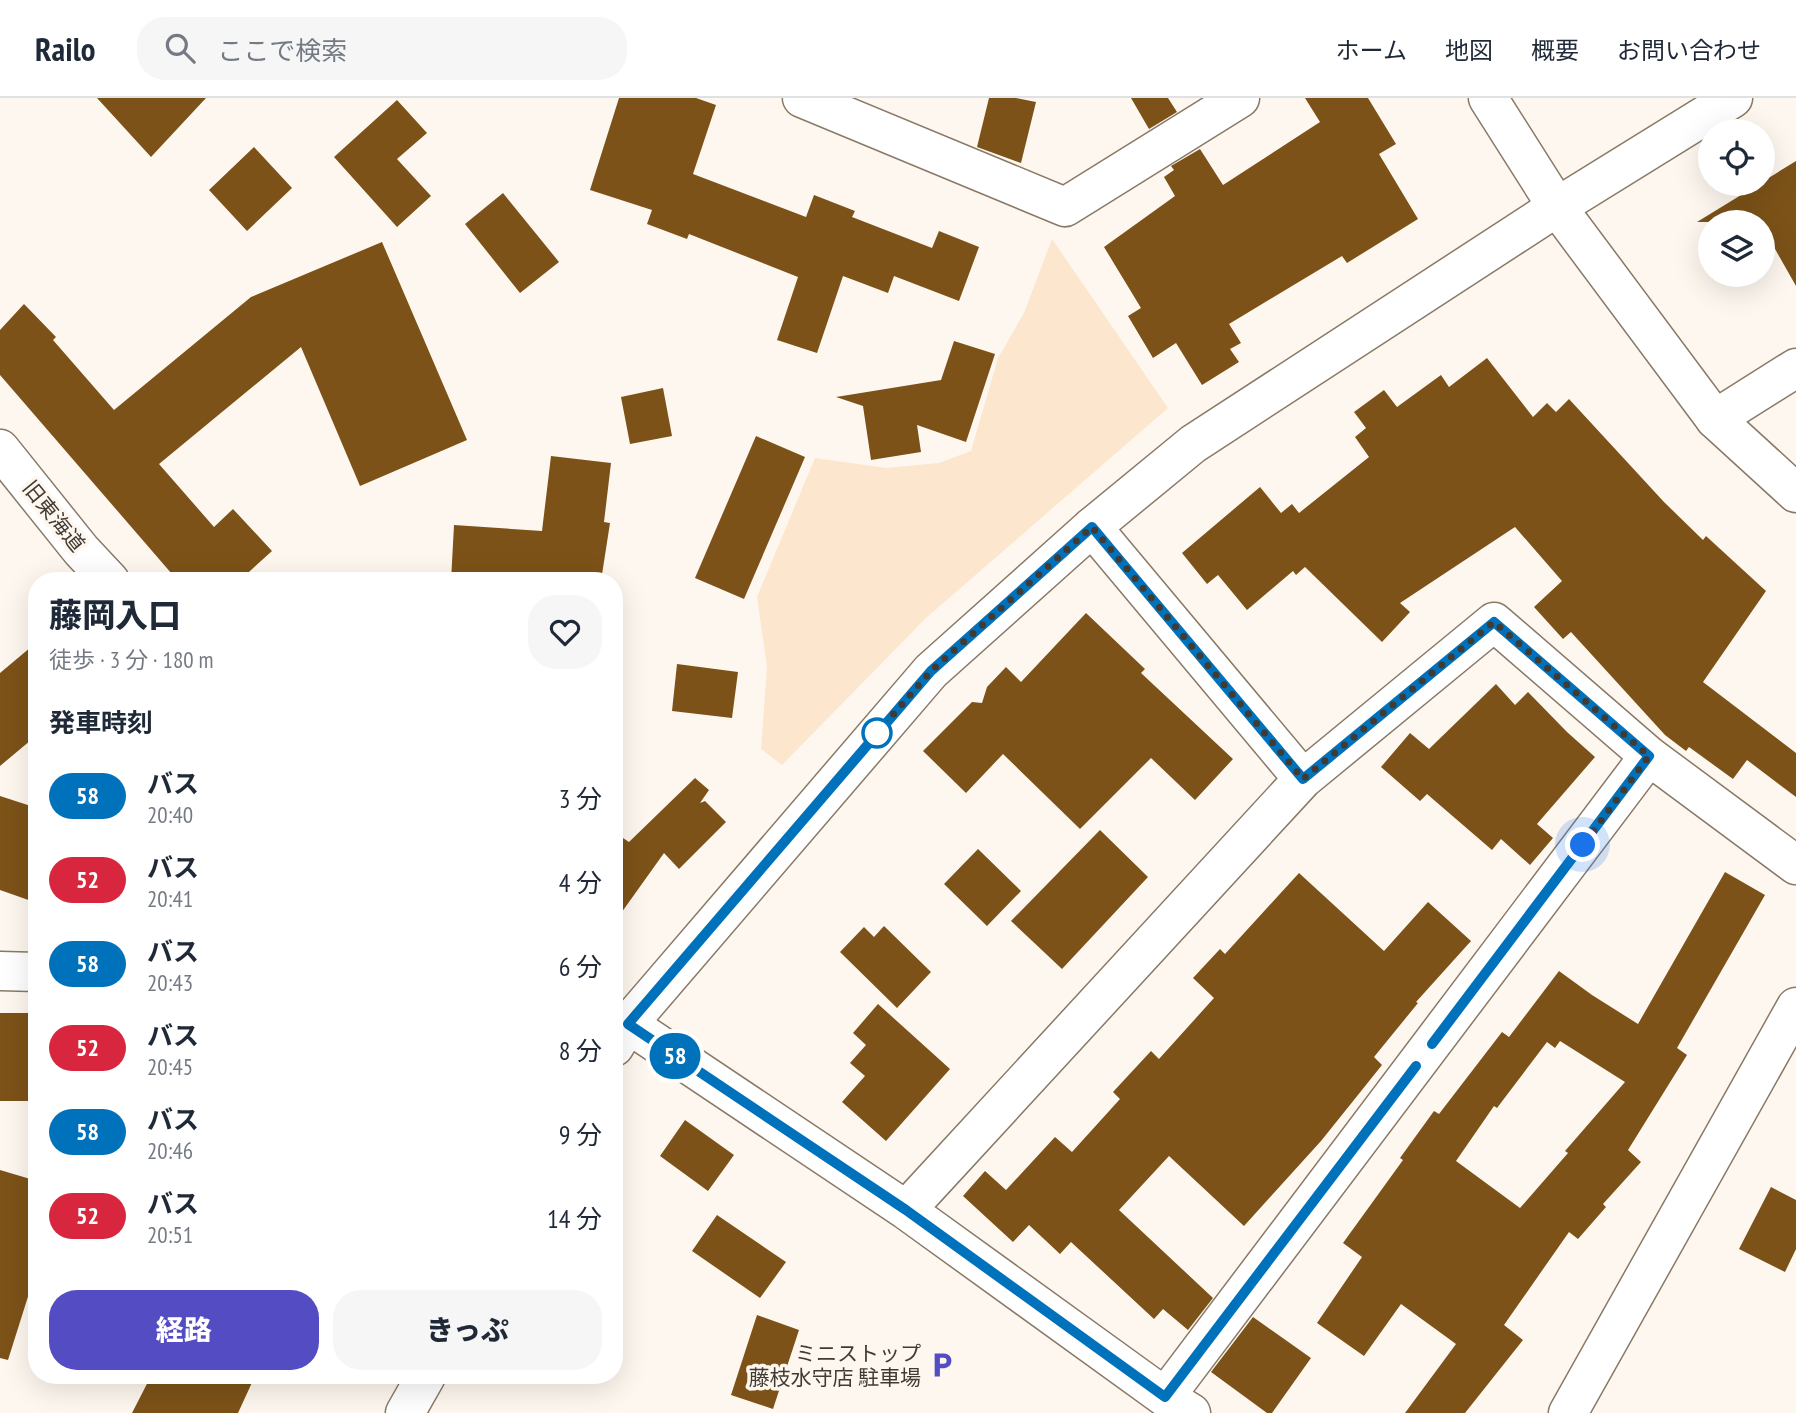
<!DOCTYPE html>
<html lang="ja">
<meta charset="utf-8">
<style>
:root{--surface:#fff;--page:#f6f6f7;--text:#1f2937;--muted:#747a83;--line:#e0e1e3;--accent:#544cc3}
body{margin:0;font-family:"PT Sans Narrow","Noto Sans JP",sans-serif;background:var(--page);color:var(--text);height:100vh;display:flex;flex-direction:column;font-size:26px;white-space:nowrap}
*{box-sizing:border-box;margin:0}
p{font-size:23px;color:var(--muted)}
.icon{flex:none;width:38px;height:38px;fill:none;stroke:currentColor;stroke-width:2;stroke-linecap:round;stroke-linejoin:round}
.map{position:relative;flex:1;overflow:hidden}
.side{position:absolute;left:28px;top:474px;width:595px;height:812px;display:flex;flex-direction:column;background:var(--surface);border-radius:28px;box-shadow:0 7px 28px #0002}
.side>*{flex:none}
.badge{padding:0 14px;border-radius:23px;font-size:24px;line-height:46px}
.tools{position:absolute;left:1698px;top:21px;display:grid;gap:14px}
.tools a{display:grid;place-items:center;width:77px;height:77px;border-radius:50%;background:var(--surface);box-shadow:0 7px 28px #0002;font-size:35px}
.you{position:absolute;width:35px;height:35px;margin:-18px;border:5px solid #fff;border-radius:50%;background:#1a73e8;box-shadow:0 0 0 10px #1a73e833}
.map>.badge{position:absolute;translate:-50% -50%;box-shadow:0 0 0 4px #fff}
h2{padding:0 21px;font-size:26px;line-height:63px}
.round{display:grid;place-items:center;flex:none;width:74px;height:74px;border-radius:28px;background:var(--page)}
.overview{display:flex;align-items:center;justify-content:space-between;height:119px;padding:0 21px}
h1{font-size:33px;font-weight:800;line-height:52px}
.button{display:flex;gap:14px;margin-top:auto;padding:14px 21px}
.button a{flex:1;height:80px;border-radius:28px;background:var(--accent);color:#fff;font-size:28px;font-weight:800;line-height:80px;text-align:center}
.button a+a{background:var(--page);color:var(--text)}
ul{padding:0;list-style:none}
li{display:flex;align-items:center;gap:21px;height:84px;padding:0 21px}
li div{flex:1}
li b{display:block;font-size:26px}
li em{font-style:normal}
li .badge{min-width:77px;font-weight:700;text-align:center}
header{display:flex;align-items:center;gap:42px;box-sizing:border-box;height:98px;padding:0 35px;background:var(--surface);border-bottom:2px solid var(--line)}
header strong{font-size:33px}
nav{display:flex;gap:38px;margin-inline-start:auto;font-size:24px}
.search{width:490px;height:63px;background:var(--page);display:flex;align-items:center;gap:18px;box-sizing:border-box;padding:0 24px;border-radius:28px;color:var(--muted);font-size:26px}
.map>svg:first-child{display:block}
.green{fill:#fce6ce}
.building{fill:#7c5218;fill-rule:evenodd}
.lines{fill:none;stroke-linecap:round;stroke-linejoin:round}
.minor-casing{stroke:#897967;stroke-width:41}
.tertiary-casing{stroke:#897967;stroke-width:41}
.minor{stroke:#fff;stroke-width:38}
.tertiary{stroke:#fff;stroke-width:38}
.line-casing{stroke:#fff;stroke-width:16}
.line{stroke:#0072bc;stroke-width:10}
.walk{stroke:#423b34;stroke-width:7;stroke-dasharray:0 12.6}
.stop-dot{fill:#fff;stroke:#0072bc;stroke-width:3.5}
.labels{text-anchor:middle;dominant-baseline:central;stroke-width:7;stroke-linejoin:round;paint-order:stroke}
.street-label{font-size:21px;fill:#423b34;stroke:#fef7ef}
.poi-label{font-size:21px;fill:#423b34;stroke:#fef7ef;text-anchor:end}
</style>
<header>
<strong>Railo</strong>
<div class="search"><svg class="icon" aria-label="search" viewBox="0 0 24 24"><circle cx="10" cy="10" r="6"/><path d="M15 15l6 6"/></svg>ここで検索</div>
<nav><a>ホーム</a><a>地図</a><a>概要</a><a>お問い合わせ</a></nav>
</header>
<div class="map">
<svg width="1796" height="1315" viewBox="0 0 1796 1315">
<rect width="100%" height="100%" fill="#fef7ef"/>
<path class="green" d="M 1052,141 L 1168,310 L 926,520 L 782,667 L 761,651 L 767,569 L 757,499 L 815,360 L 886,370 L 939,365 L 971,353 L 998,260 L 1024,215 Z"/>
<path class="building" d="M 97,0 L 206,0 L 151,59 Z
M 619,0 L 696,0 L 716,7 L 693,76 L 806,119 L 814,97 L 855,113 L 852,119 L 932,150 L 939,133 L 979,149 L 959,203 L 894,178 L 888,195 L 843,178 L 817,255 L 777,242 L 798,179 L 689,136 L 687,141 L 647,126 L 652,112 L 590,92 Z
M 989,0 L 1016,0 L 1036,4 L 1021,65 L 977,49 Z
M 1131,0 L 1168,0 L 1177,14 L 1149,31 Z
M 1305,0 L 1368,0 L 1396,46 L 1379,56 L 1418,121 L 1347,165 L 1342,158 L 1229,226 L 1241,245 L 1230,251 L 1239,264 L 1202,287 L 1176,245 L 1153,260 L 1128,218 L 1141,210 L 1104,149 L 1175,98 L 1164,79 L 1174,72 L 1171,68 L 1200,51 L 1223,87 L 1320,24 Z
M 397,2 L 427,35 L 397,61 L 431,98 L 397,129 L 334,59 Z
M 254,49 L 292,90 L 247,133 L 209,92 Z
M 1796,63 L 1796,188 L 1762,128 L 1762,124 L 1697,124 L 1759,86 L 1762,86 L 1762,84 Z
M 503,95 L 559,164 L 520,195 L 465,126 Z
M 382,144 L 467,342 L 360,388 L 301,249 L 159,366 L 214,429 L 233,411 L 272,453 L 239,483 L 178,483 L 0,277 L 0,232 L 24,206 L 56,239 L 53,242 L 114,312 L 251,199 Z
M 954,243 L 995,256 L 966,344 L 917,327 L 921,354 L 871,362 L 863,308 L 836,299 L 941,282 Z
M 1487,260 L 1533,319 L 1547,305 L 1556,314 L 1569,301 L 1664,404 L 1703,442 L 1706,438 L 1766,493 L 1703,584 L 1796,655 L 1796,699 L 1747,662 L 1733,681 L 1689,649 L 1686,653 L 1665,637 L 1571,534 L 1563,541 L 1534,509 L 1562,483 L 1515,429 L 1400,505 L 1410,514 L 1382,544 L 1305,469 L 1296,477 L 1293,473 L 1247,512 L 1218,477 L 1207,486 L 1182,455 L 1260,389 L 1281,415 L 1292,406 L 1299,415 L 1369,359 L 1355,339 L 1366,330 L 1354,314 L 1384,292 L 1397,309 L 1441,277 L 1449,289 Z
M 663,290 L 672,338 L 630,346 L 621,299 Z
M 756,338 L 805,359 L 744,501 L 695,480 Z
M 551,358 L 611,365 L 604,424 L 610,425 L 601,483 L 451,483 L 454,427 L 542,433 Z
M 1086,515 L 1145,571 L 1141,575 L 1233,661 L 1195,702 L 1151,660 L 1080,731 L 1003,656 L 966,695 L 923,653 L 972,604 L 982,605 L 987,589 L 1006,569 L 1021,584 Z
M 37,544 L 37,637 L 0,668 L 0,575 Z
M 677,566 L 738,574 L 732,620 L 672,613 Z
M 1496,586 L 1515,607 L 1528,594 L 1567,634 L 1595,659 L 1537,726 L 1553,740 L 1530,767 L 1501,741 L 1492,752 L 1427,696 L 1420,703 L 1381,669 L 1410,635 L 1429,651 Z
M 695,680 L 709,692 L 700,705 L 705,703 L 726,724 L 679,771 L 664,755 L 614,825 L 614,734 L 629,744 Z
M 0,698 L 37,710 L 37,805 L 0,792 Z
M 1100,732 L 1148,779 L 1062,871 L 1011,823 Z
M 978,751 L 1021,793 L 987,828 L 944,786 Z
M 1725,774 L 1765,797 L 1677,950 L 1687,957 L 1628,1052 L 1641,1064 L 1603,1106 L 1606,1109 L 1578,1141 L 1569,1134 L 1504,1227 L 1523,1242 L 1465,1315 L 1405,1315 L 1456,1246 L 1401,1206 L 1364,1258 L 1317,1225 L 1362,1159 L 1343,1145 L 1403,1062 L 1400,1060 L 1434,1013 L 1439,1016 L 1502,934 L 1509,939 L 1559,873 L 1592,897 L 1638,926 ZM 1560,943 L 1625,984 L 1565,1053 L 1568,1055 L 1520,1110 L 1456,1063 L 1494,1008 L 1497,1010 L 1547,944 L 1555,950 Z
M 1299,775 L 1384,853 L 1428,804 L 1471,843 L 1416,904 L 1418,905 L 1374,959 L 1382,967 L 1321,1043 L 1244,1128 L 1169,1058 L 1119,1112 L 1213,1200 L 1188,1232 L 1163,1211 L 1154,1221 L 1071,1144 L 1060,1156 L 1029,1127 L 1013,1144 L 963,1098 L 985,1073 L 1006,1092 L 1055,1039 L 1072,1054 L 1120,1001 L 1113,994 L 1151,953 L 1159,961 L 1214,900 L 1193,880 L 1220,851 L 1225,856 Z
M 884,828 L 931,874 L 897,910 L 840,854 L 864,829 L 874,839 Z
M 878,906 L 950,971 L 886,1043 L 842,1004 L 865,978 L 850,965 L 866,947 L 853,935 Z
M 0,915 L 37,915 L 37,1003 L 0,1003 Z
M 685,1022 L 734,1057 L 708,1093 L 660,1058 Z
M 0,1072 L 37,1083 L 37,1170 L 8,1262 L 0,1260 Z
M 1771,1089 L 1796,1102 L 1796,1151 L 1785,1174 L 1739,1151 Z
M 717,1117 L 786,1164 L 760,1200 L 692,1153 Z
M 757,1217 L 799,1232 L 773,1311 L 731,1297 Z
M 1253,1219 L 1311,1260 L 1272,1315 L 1267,1315 L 1211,1274 Z
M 151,1278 L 255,1278 L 238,1315 L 132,1315 Z"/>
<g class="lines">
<g class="minor-casing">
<path id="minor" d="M 802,0 L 1065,109 L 1240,0
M 1715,321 L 1796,270
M 1092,429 L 1303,681 L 1494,524 L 1649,658 L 1796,767
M 0,873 L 37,874
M 628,926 L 906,1112 L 1165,1299 L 1191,1315
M 906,1112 L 1303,681
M 1165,1299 L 1649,658
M 1568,1315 L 1796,909"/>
</g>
<g class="tertiary-casing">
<path id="tertiary" d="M 1488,0 L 1557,109 L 1715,321 L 1796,395
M 0,351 L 81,452 L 110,483
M 614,949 L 628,926 L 931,573 L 1092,429 L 1193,346 L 1557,109 L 1733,0
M 405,1315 L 426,1278"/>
</g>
<use href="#minor" class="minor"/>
<use href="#tertiary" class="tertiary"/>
</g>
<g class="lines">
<g class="line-casing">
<path id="line" d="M 1416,968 L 1165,1299 L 906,1112 L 628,926 L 931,573 L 1092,429 L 1303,681 L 1494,524 L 1649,658 L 1432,946"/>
</g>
<use href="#line" class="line"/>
<path class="walk" d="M 877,635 L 931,573 L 1092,429 L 1303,681 L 1494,524 L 1649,658 L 1583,747"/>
</g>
<defs>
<g id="parking-bare" transform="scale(2.1)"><path d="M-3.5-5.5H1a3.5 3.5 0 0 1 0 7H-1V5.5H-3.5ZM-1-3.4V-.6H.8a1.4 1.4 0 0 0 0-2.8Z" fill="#544cc3" stroke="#fef7ef" stroke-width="2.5" paint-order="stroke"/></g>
</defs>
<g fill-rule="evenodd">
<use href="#parking-bare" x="942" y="1267"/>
</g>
<circle class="stop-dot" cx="877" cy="635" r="14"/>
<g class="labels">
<g class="street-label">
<text transform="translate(54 418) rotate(51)">旧東海道</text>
</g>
<g class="poi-label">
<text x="921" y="1255">ミニストップ<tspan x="921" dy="24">藤枝水守店 駐車場</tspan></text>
</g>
</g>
</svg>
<div class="tools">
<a><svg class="icon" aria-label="locate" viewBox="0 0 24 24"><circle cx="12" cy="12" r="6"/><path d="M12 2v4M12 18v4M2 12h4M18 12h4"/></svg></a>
<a><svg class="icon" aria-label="layers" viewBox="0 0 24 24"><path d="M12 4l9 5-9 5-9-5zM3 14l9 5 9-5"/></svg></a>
</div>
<div class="you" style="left:1583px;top:747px"></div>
<b class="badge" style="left:675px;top:958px;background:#0072bc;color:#fff">58</b>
<section class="side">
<div class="overview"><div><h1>藤岡入口</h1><p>徒歩 · 3 分 · 180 m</p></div><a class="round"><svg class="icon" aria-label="heart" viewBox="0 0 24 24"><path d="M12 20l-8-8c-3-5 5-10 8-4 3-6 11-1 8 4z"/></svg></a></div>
<h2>発車時刻</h2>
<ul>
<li><span class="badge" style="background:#0072bc;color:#fff">58</span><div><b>バス</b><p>20:40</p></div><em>3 分</em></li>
<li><span class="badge" style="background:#d7263d;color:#fff">52</span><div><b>バス</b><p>20:41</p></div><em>4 分</em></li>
<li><span class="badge" style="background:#0072bc;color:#fff">58</span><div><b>バス</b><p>20:43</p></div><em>6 分</em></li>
<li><span class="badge" style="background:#d7263d;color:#fff">52</span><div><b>バス</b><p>20:45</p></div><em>8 分</em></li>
<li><span class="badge" style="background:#0072bc;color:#fff">58</span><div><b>バス</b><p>20:46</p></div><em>9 分</em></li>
<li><span class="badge" style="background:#d7263d;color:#fff">52</span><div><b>バス</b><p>20:51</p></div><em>14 分</em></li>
</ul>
<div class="button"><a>経路</a><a>きっぷ</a></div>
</section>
</div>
